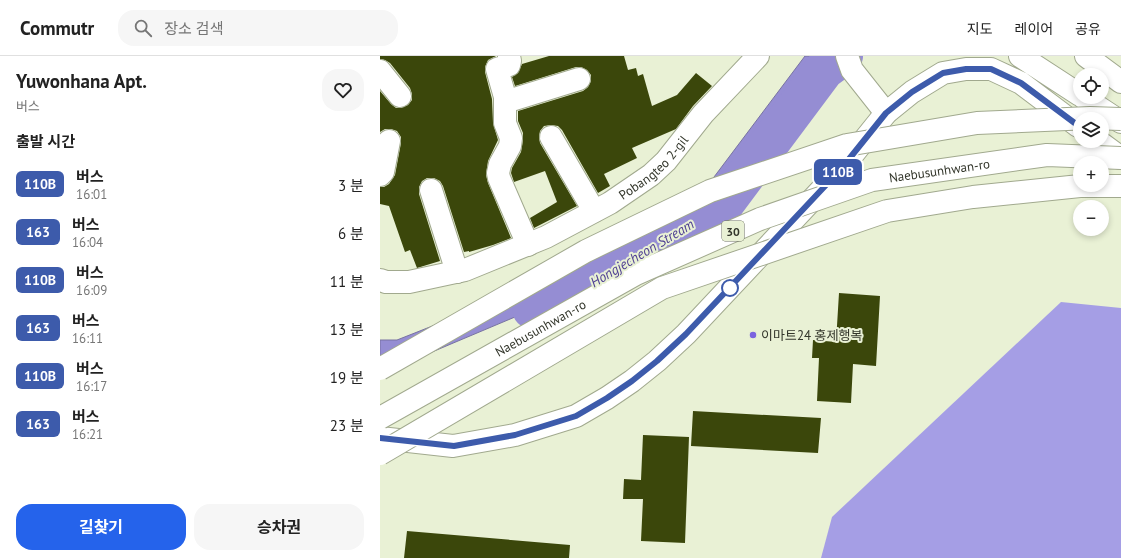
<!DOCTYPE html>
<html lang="ko">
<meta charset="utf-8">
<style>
:root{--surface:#fff;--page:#f6f6f6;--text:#222;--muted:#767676;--line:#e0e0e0;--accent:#2563eb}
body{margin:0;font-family:"PT Sans","Noto Sans KR",sans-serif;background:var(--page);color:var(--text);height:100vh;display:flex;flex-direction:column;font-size:15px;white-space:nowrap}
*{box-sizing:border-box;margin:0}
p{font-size:13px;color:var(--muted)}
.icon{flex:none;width:22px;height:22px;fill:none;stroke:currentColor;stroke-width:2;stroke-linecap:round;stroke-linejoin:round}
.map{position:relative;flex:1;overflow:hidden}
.sheet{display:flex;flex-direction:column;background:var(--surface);width:380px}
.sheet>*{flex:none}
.badge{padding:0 8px;border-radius:6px;font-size:14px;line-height:26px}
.tools{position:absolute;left:693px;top:12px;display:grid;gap:8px}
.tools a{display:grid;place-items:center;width:36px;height:36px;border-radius:50%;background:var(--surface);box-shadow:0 2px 6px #0003;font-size:20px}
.map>.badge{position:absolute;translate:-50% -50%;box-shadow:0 0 0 2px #fff}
h2{padding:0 16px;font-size:15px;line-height:36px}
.round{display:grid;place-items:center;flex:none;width:42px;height:42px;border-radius:16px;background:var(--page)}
.head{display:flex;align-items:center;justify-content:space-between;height:68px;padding:0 16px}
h1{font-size:19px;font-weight:700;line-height:30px}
.action{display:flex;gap:8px;margin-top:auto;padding:8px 16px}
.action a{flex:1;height:46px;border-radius:16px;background:var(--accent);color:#fff;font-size:16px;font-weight:700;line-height:46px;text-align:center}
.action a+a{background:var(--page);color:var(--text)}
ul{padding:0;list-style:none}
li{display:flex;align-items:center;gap:12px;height:48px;padding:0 16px}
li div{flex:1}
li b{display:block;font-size:15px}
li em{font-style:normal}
li .badge{min-width:44px;font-weight:700;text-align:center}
header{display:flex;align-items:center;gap:24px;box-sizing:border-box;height:56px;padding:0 20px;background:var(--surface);border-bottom:1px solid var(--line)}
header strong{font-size:19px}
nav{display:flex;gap:22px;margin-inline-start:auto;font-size:14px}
.search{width:280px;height:36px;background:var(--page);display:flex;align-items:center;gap:10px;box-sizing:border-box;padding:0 14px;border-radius:16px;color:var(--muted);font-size:15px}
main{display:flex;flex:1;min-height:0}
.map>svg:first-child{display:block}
.forest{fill:#a59ee5}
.water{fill:#958dd3;stroke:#7873a1}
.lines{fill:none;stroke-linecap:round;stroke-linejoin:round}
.river{stroke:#958dd3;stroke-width:40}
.building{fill:#3b470b}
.minor-casing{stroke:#a1a98e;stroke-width:24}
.major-casing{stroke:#a1a98e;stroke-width:24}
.minor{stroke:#fff;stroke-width:22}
.major{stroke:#fff;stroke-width:22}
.highway-bridge-casing{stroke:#a1a98e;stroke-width:24;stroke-linecap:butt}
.highway-bridge{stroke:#fff;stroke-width:22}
.line-casing{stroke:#fff;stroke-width:9}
.line{stroke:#3d5bab;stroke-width:6}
.stop-dot{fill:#fff;stroke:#3d5bab;stroke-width:2}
.poi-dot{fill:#7b64df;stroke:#e9f1d5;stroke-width:1.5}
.labels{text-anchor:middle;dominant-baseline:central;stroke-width:4;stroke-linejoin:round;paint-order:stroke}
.shield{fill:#e9f1d5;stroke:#6a6e5e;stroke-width:1}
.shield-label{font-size:12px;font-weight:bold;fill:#33362b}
.street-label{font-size:13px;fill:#33362b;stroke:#e9f1d5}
.poi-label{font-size:13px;fill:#33362b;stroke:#e9f1d5;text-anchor:start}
.water-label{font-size:14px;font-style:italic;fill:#4f3f93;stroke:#e9f1d5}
</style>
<header>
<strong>Commutr</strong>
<div class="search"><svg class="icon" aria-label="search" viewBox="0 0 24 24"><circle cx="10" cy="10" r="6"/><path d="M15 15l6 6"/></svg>장소 검색</div>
<nav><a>지도</a><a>레이어</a><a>공유</a></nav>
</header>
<main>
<section class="sheet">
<div class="head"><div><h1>Yuwonhana Apt.</h1><p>버스</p></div><a class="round"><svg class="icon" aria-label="heart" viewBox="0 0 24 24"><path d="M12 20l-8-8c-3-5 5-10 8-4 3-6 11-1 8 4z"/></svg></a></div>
<h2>출발 시간</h2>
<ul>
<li><span class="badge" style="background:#3d5bab;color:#fff">110B</span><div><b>버스</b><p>16:01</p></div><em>3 분</em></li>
<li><span class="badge" style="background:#3d5bab;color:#fff">163</span><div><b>버스</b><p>16:04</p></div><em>6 분</em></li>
<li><span class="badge" style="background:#3d5bab;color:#fff">110B</span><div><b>버스</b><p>16:09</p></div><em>11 분</em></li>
<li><span class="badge" style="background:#3d5bab;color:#fff">163</span><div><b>버스</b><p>16:11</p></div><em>13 분</em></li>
<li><span class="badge" style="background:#3d5bab;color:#fff">110B</span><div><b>버스</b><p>16:17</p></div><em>19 분</em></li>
<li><span class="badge" style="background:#3d5bab;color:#fff">163</span><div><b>버스</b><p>16:21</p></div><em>23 분</em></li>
</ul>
<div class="action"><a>길찾기</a><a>승차권</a></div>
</section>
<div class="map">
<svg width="741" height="502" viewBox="0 0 741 502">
<rect width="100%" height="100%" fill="#e9f1d5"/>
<path class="forest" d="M 681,246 L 741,252 L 741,502 L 441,502 L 452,461 Z"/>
<path class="water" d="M 425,0 L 468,0 L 444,14 L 344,148 L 199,234 L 14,312 L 0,311 L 0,284 L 17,284 L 184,218 L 331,125 Z"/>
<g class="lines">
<path class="river" d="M 152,253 L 199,234 L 344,148 L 444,14 L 463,0"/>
</g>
<path class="building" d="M 0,0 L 116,0 L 108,4 L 105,11 L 105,16 L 112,43 L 113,67 L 118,84 L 108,105 L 106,119 L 108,127 L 131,182 L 113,189 L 89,196 L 89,195 L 84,196 L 63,130 L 60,125 L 54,122 L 47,122 L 42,125 L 39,131 L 39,138 L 60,205 L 37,212 L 30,194 L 25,196 L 9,150 L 0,148 L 0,131 L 4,131 L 9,128 L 15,119 L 21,87 L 21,81 L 17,75 L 11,73 L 5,73 L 0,76 L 0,35 L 11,48 L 16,52 L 21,52 L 28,49 L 32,44 L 32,38 L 30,32 L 10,7 L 5,4 L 0,3 Z
M 169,0 L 244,0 L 248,14 L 256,12 L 258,20 L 263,18 L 272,50 L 297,39 L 316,17 L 332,30 L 313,50 L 296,73 L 252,92 L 257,102 L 224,118 L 230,130 L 218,137 L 182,74 L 178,70 L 171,69 L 164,70 L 160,75 L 159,81 L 160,87 L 197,150 L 154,172 L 150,162 L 177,146 L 165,115 L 134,126 L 131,117 L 132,112 L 141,96 L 143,84 L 143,77 L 138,65 L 138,55 L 203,35 L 208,31 L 211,25 L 211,19 L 207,14 L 201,11 L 196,11 L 135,30 L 132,21 L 138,17 L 142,8 Z
M 459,237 L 500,240 L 496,310 L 473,308 L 471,347 L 437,345 L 439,302 L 432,302 L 433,284 L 456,286 Z
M 313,355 L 441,362 L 438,397 L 311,390 Z
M 263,379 L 309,381 L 305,487 L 261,485 L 263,443 L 243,443 L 244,423 L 261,424 Z
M 27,475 L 190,489 L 189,502 L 24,502 Z"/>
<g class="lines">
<g class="minor-casing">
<g id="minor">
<path d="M 129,0 L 130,5 L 129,9 L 117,13 L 125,41 L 125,67 L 131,82 L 130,90 L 120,108 L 118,117 L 119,122 L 148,189"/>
<path d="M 467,0 L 472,14 L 506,57"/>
<path d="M 706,0 L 741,26"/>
<path d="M 0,15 L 20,40"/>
<path d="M 125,46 L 199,23"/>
<path d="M 171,81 L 214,155"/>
<path d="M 0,119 L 3,116 L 9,85"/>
<path d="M 51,134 L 77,216"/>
<path id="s1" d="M 0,224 L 6,226 L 29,226 L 85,214 L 166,181 L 230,147 L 271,119 L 286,105 L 323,58 L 378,0"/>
</g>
</g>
<g class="major-casing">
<path id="major" d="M 640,0 L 700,39
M 703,41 L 741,66
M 718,85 L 741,102
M 0,382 L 73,390 L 135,379 L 196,360 L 227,342 L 252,325 L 277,305 L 306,278 L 461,113 L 506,57 L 532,36 L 563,17 L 586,13 L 611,13 L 641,27 L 698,70"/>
</g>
<use href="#minor" class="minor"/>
<use href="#major" class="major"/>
<g class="highway-bridge-casing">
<g id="highway-bridge">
<path d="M 0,313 L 206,195 L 330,135 L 467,89 L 597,67 L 710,62 L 741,63"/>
<path id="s2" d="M 0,362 L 256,218 L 380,163 L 492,124 L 667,99 L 741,102"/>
<path d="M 0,398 L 282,232 L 507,155 L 593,141 L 700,130 L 741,130"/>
</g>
</g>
<use href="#highway-bridge" class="highway-bridge"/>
</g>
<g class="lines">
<g class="line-casing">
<path id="line" d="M 0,382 L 74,390 L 135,379 L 196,360 L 227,342 L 252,325 L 277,305 L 306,278 L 461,113 L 506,57 L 532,36 L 563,17 L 586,13 L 611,13 L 641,27 L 700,71"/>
</g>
<use href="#line" class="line"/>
</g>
<circle class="stop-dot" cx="350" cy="232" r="8"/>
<circle class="poi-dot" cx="373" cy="279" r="4"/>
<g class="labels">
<rect class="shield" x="342" y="165" width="22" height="20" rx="3"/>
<g class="shield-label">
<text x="353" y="175">30</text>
</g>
<g class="street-label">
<text stroke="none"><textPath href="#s1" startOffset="303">Pobangteo 2-gil</textPath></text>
<text stroke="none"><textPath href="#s2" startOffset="616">Naebusunhwan-ro</textPath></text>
<text stroke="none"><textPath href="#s2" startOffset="184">Naebusunhwan-ro</textPath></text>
</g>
<g class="poi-label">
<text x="381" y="279">이마트24 홍제행복</text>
</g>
<g class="water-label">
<text transform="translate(262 197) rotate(-31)">Hongjecheon Stream</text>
</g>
</g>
</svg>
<div class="tools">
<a><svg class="icon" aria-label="locate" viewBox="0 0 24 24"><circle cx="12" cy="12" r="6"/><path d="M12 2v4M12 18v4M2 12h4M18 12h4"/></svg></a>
<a><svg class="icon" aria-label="layers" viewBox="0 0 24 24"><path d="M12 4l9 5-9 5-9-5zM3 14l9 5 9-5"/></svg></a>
<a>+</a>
<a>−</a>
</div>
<b class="badge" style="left:458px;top:116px;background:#3d5bab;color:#fff">110B</b>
</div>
</main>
